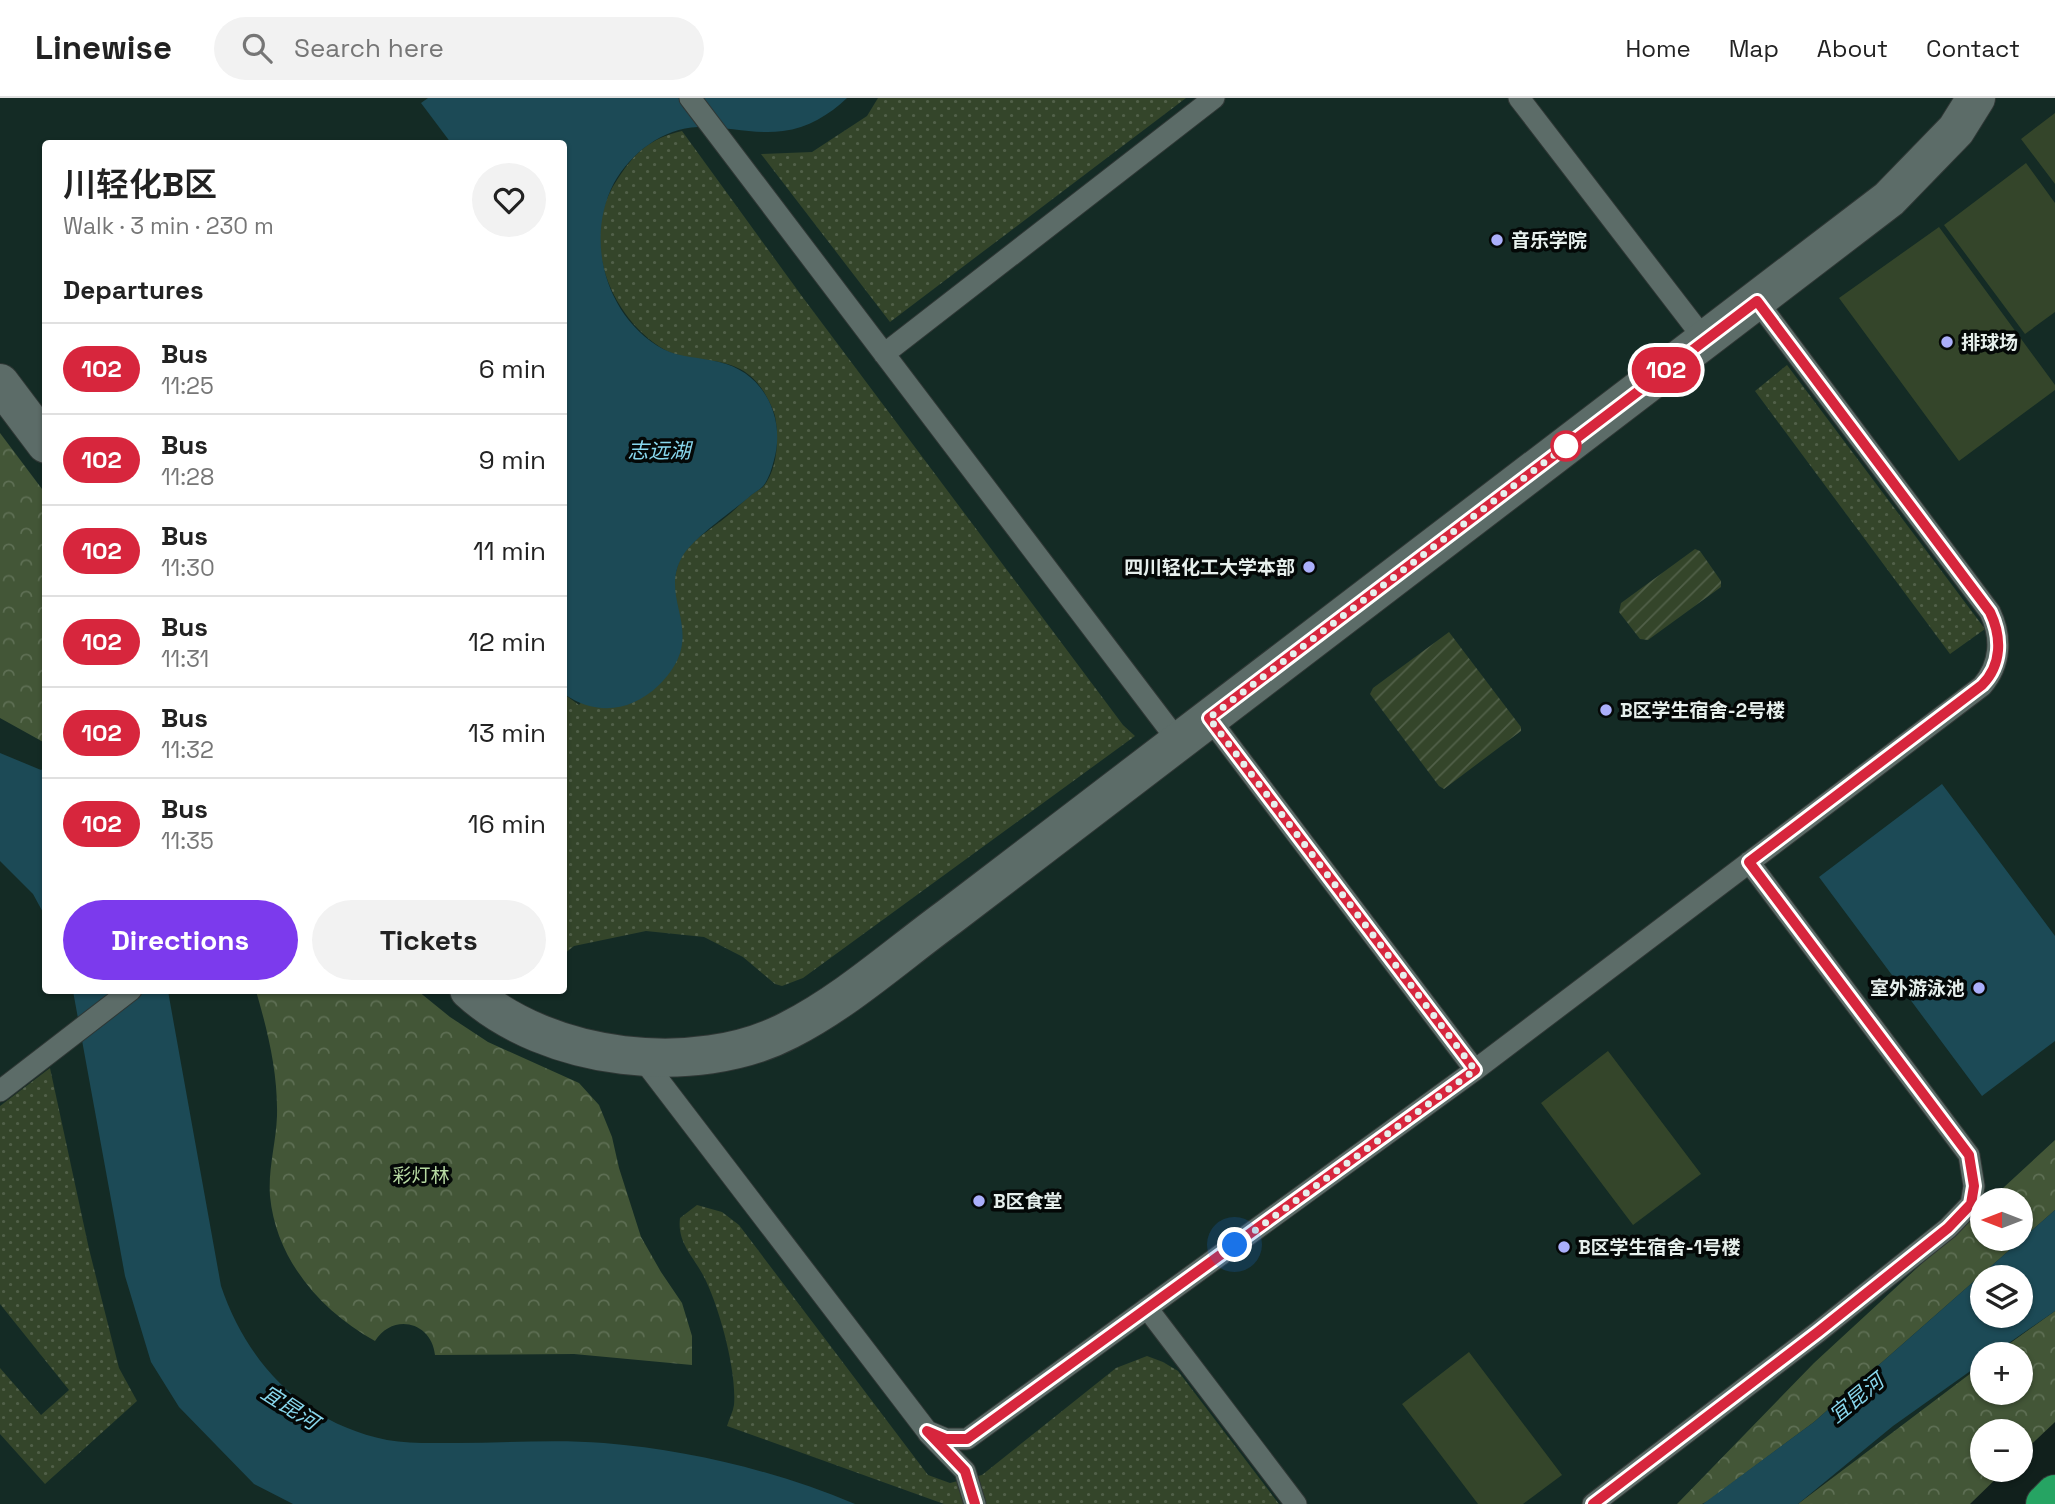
<!DOCTYPE html>
<meta charset="utf-8">
<style>
:root{--surface:#fff;--page:#f2f2f2;--text:#222;--muted:#767676;--line:#e0e0e0;--accent:#7c3aed}
body{margin:0;font-family:"Space Grotesk","Noto Sans SC",sans-serif;background:var(--page);color:var(--text);height:100vh;display:flex;flex-direction:column;font-size:26px;white-space:nowrap}
*{box-sizing:border-box;margin:0}
p{font-size:23px;color:var(--muted)}
.icon{flex:none;width:38px;height:38px;fill:none;stroke:currentColor;stroke-width:2;stroke-linecap:round;stroke-linejoin:round}
.map{position:relative;flex:1;overflow:hidden}
.side{position:absolute;left:42px;top:42px;width:525px;height:854px;display:flex;flex-direction:column;background:var(--surface);border-radius:7px;box-shadow:0 2px 5px #0004}
.side>*{flex:none}
.badge{padding:0 14px;border-radius:23px;font-size:24px;line-height:46px}
.needle{width:46px;rotate:270deg}
.fabs{position:absolute;left:1970px;top:1090px;display:grid;gap:14px}
.fabs a{display:grid;place-items:center;width:63px;height:63px;border-radius:50%;background:var(--surface);box-shadow:0 2px 5px #0004;font-size:35px}
.you{position:absolute;width:35px;height:35px;margin:-18px;border:5px solid #fff;border-radius:50%;background:#1a73e8;box-shadow:0 0 0 10px #1a73e833}
.map>.badge{position:absolute;translate:-50% -50%;box-shadow:0 0 0 4px #fff}
h2{padding:0 21px;font-size:26px;line-height:63px}
.round{display:grid;place-items:center;flex:none;width:74px;height:74px;border-radius:37px;background:var(--page)}
.head{display:flex;align-items:center;justify-content:space-between;height:119px;padding:0 21px}
h1{font-size:33px;font-weight:600;line-height:52px}
.primary-button{display:flex;gap:14px;margin-top:auto;padding:14px 21px}
.primary-button a{flex:1;height:80px;border-radius:42px;background:var(--accent);color:#fff;font-size:28px;font-weight:600;line-height:80px;text-align:center}
.primary-button a+a{background:var(--page);color:var(--text)}
ul{padding:0;list-style:none}
li{display:flex;align-items:center;gap:21px;height:91px;padding:0 21px;border-top:2px solid var(--line)}
li div{flex:1}
li b{display:block;font-size:26px}
li em{font-style:normal}
li .badge{min-width:77px;font-weight:700;text-align:center}
header{display:flex;align-items:center;gap:42px;box-sizing:border-box;height:98px;padding:0 35px;background:var(--surface);border-bottom:2px solid var(--line)}
header strong{font-size:33px}
nav{display:flex;gap:38px;margin-inline-start:auto;font-size:24px}
.search{width:490px;height:63px;background:var(--page);display:flex;align-items:center;gap:18px;box-sizing:border-box;padding:0 24px;border-radius:38px;color:var(--muted);font-size:26px}
.map>svg:first-child{display:block}
.built{fill:#142b25;fill-rule:evenodd}
.grass{fill:url(#grass-dots)}
.forest{fill:url(#forest-crowns)}
.park{fill:#34452a}
.garden{fill:url(#garden-furrows)}
.water{fill:#1c4a56;fill-rule:evenodd}
.lines{fill:none;stroke-linecap:round;stroke-linejoin:round}
.lane-casing{stroke:#2f3735;stroke-width:23}
.street-casing{stroke:#2f3735;stroke-width:40}
.highway-casing{stroke:#2f3735;stroke-width:40}
.lane{stroke:#5c6c68;stroke-width:21}
.street{stroke:#5c6c68;stroke-width:38}
.highway{stroke:#26a463;stroke-width:38}
.line-casing{stroke:#fff;stroke-width:16}
.line{stroke:#d7263d;stroke-width:10}
.walk{stroke:#e6efec;stroke-width:7;stroke-dasharray:0 12.6}
.poi-dot{fill:#abaffb;stroke:#040807;stroke-width:2.5}
.stop-dot{fill:#fff;stroke:#d7263d;stroke-width:3.5}
.labels{text-anchor:middle;dominant-baseline:central;stroke-width:7;stroke-linejoin:round;paint-order:stroke}
.poi-label{font-size:19px;font-weight:bold;fill:#e6efec;stroke:#040807;text-anchor:start}
.park-label{font-size:19px;fill:#b7daa2;stroke:#040807}
.water-label{font-size:21px;font-style:italic;fill:#88d7ed;stroke:#040807}
</style>
<header>
<strong>Linewise</strong>
<div class="search"><svg class="icon" aria-label="search" viewBox="0 0 24 24"><circle cx="10" cy="10" r="6"/><path d="M15 15l6 6"/></svg>Search here</div>
<nav><a>Home</a><a>Map</a><a>About</a><a>Contact</a></nav>
</header>
<div class="map">
<svg width="2055" height="1406" viewBox="0 0 2055 1406">
<defs>
<pattern id="grass-dots" width="8" height="8" patternUnits="userSpaceOnUse" patternTransform="scale(1.75)"><rect width="8" height="8" fill="#34452a"/><path d="M2 2h.1M6 6h.1" fill="none" stroke="#516049" stroke-width="1.8" stroke-linecap="round"/></pattern>
<pattern id="forest-crowns" width="20" height="18" patternUnits="userSpaceOnUse" patternTransform="scale(1.75)"><rect width="20" height="18" fill="#435637"/><path d="M2 6a3 3 0 1 1 6 0M12 15a3 3 0 1 1 6 0" fill="none" stroke="#5e6f54"/></pattern>
<pattern id="garden-furrows" width="10" height="10" patternUnits="userSpaceOnUse" patternTransform="scale(1.75)"><rect width="10" height="10" fill="#34452a"/><path d="M-1 1l2-2M0 10L10 0M9 11l2-2" fill="none" stroke="#516049"/></pattern>
</defs>
<rect width="100%" height="100%" fill="#11201c"/>
<path class="built" d="M 0,0 L 2055,0 L 2055,1289 L 1983,1334 L 1937,1406 L 0,1406 ZM 46,46 L 564,46 L 564,892 L 46,892 ZM 1983,1102 L 2021,1102 L 2021,1141 L 1983,1141 ZM 1983,1180 L 2021,1180 L 2021,1218 L 1983,1218 ZM 1983,1256 L 2021,1256 L 2021,1295 L 1983,1295 Z"/>
<path class="grass" d="M 878,0 L 1186,0 L 890,224 L 761,56 L 812,54 L 867,18 Z
M 682,33 L 801,197 L 1123,627 L 1135,638 L 803,880 L 782,888 L 775,886 L 743,859 L 704,839 L 646,833 L 574,848 L 564,856 L 564,596 L 579,607 L 673,488 C 676,474 678,459 688,449 C 699,438 714,429 726,419 C 734,413 741,405 750,398 C 753,395 759,392 763,389 C 778,372 779,339 775,318 C 773,310 768,301 764,294 C 737,250 694,271 660,249 C 608,215 579,138 617,82 C 635,54 649,41 682,33 Z
M 1787,267 L 1985,531 L 1950,556 L 1755,293 Z
M 50,970 L 89,1151 L 119,1270 L 137,1303 L 45,1386 L 0,1336 L 0,1270 L 41,1317 L 69,1292 L 0,1206 L 0,1008 Z
M 697,1107 L 722,1114 L 739,1127 L 928,1377 L 950,1385 L 982,1377 L 1116,1270 L 1147,1258 L 1163,1264 L 1178,1273 L 1279,1406 L 944,1406 L 727,1328 C 729,1321 733,1314 734,1307 C 737,1273 719,1207 703,1177 C 692,1157 677,1144 680,1120 Z"/>
<path class="forest" d="M 0,335 L 45,395 L 45,645 L 0,620 Z
M 256,893 L 418,893 L 450,919 L 488,944 L 579,985 L 599,1007 L 612,1039 L 619,1070 L 641,1139 L 661,1174 L 682,1205 L 692,1238 L 692,1267 L 574,1256 L 435,1257 C 432,1224 393,1214 375,1243 C 321,1213 276,1162 270,1098 C 268,1071 276,1045 277,1018 C 278,975 268,934 256,893 Z
M 2055,1042 L 2055,1112 L 1814,1324 L 1708,1403 L 1702,1406 L 1677,1406 L 1814,1265 L 1983,1109 L 1983,1141 L 2021,1141 L 2021,1102 L 1990,1102 Z
M 2055,1213 L 2055,1324 L 2021,1356 L 2021,1334 L 1983,1334 L 1983,1372 L 2005,1372 L 1970,1406 L 1798,1406 L 1983,1266 L 1983,1295 L 2021,1295 L 2021,1256 L 1995,1256 Z"/>
<path class="park" d="M 2055,15 L 2055,86 L 2021,41 Z
M 2026,65 L 2055,105 L 2055,214 L 2025,236 L 1944,127 Z
M 1939,129 L 2055,287 L 2055,292 L 1959,363 L 1839,200 Z
M 1608,953 L 1701,1076 L 1633,1127 L 1541,1005 Z
M 1469,1254 L 1562,1377 L 1523,1406 L 1478,1406 L 1402,1306 Z"/>
<path class="garden" d="M 1695,451 L 1700,453 L 1721,483 L 1721,489 L 1648,542 L 1640,541 L 1619,514 L 1621,505 Z
M 1449,534 L 1521,629 L 1521,633 L 1444,691 L 1439,688 L 1370,596 L 1373,590 Z"/>
<path class="water" d="M 428,0 L 847,0 C 829,17 808,30 783,33 C 755,37 726,28 698,29 C 663,30 631,55 614,85 C 584,142 606,220 663,251 C 681,260 700,259 719,264 C 764,274 786,320 774,362 C 772,370 769,380 764,387 C 760,392 753,395 748,400 C 729,416 693,440 682,459 C 657,504 711,535 659,587 C 631,614 596,618 564,596 L 564,46 L 451,45 L 421,5 Z
M 0,655 L 41,672 L 45,669 L 45,818 L 33,796 L 0,763 Z
M 1942,686 L 2055,838 L 2055,943 L 1982,998 L 1819,779 Z
M 73,893 L 168,893 L 221,1188 C 248,1267 304,1325 387,1342 C 409,1346 434,1345 456,1345 C 505,1345 555,1341 604,1345 C 690,1352 776,1373 855,1406 L 293,1406 L 254,1386 L 179,1309 L 151,1264 L 125,1178 Z
M 2055,1112 L 2055,1213 L 1993,1256 L 1983,1256 L 1983,1264 L 1893,1328 L 1798,1406 L 1703,1406 L 1814,1324 ZM 1983,1180 L 2021,1180 L 2021,1218 L 1983,1218 Z"/>
<g class="lines">
<g class="lane-casing">
<path id="lane" d="M 690,0 L 1178,643
M 1519,0 L 1705,242
M 884,256 L 1214,0
M 1209,620 L 1475,972
M 641,959 L 927,1333 L 946,1341 L 967,1341 L 1475,972 L 1982,588 C 2001,566 2002,539 1990,514 L 1757,203
M 0,993 L 131,892
M 1147,1210 L 1296,1406
M 928,1335 L 965,1373 L 975,1406
M 1593,1406 L 1818,1234 L 1948,1130 L 1971,1106 L 1974,1088 L 1969,1057 L 1749,764"/>
</g>
<g class="street-casing">
<path id="street" d="M 0,285 L 46,346
M 469,892 C 546,963 696,981 789,932 C 846,903 897,857 949,819 L 1889,101 L 1956,32 L 1976,0"/>
</g>
<g class="highway-casing">
<path id="highway" d="M 2045,1406 L 2055,1396"/>
</g>
<use href="#lane" class="lane"/>
<use href="#street" class="street"/>
<use href="#highway" class="highway"/>
</g>
<g class="lines">
<g class="line-casing">
<path id="line" d="M 975,1406 L 965,1373 L 927,1333 L 946,1341 L 967,1341 L 1475,972 L 1209,620 L 1757,203 L 1990,514 C 2002,539 2002,567 1982,587 L 1749,764 L 1969,1057 L 1974,1088 L 1971,1106 L 1948,1130 L 1818,1234 L 1593,1406"/>
</g>
<use href="#line" class="line"/>
<path class="walk" d="M 1235,1147 L 1475,972 L 1209,620 L 1566,348"/>
</g>
<g class="poi-dot">
<circle cx="1497" cy="142" r="7"/>
<circle cx="1947" cy="244" r="7"/>
<circle cx="1309" cy="469" r="7"/>
<circle cx="1606" cy="612" r="7"/>
<circle cx="1979" cy="890" r="7"/>
<circle cx="979" cy="1103" r="7"/>
<circle cx="1564" cy="1149" r="7"/>
</g>
<circle class="stop-dot" cx="1566" cy="348" r="14"/>
<g class="labels">
<g class="poi-label">
<text x="1511" y="142">音乐学院</text>
<text x="1961" y="244">排球场</text>
<text x="1295" y="469" text-anchor="end">四川轻化工大学本部</text>
<text x="1620" y="612">B区学生宿舍-2号楼</text>
<text x="1965" y="890" text-anchor="end">室外游泳池</text>
<text x="993" y="1103">B区食堂</text>
<text x="1578" y="1149">B区学生宿舍-1号楼</text>
</g>
<g class="park-label">
<text x="421" y="1077">彩灯林</text>
</g>
<g class="water-label">
<text x="659" y="352">志远湖</text>
<text transform="translate(1856 1300) rotate(-39)">宜昆河</text>
<text transform="translate(290 1309) rotate(33)">宜昆河</text>
</g>
</g>
</svg>
<div class="fabs">
<a><svg class="needle" viewBox="-14 -14 28 28"><path d="M0-13l5 13h-10z" fill="#e53935"/><path d="M0 13l5-13h-10z" fill="#767676"/></svg></a>
<a><svg class="icon" aria-label="layers" viewBox="0 0 24 24"><path d="M12 4l9 5-9 5-9-5zM3 14l9 5 9-5"/></svg></a>
<a>+</a>
<a>−</a>
</div>
<div class="you" style="left:1235px;top:1147px"></div>
<b class="badge" style="left:1666px;top:272px;background:#d7263d;color:#fff">102</b>
<section class="side">
<div class="head"><div><h1>川轻化B区</h1><p>Walk · 3 min · 230 m</p></div><a class="round"><svg class="icon" aria-label="heart" viewBox="0 0 24 24"><path d="M12 20l-8-8c-3-5 5-10 8-4 3-6 11-1 8 4z"/></svg></a></div>
<h2>Departures</h2>
<ul>
<li><span class="badge" style="background:#d7263d;color:#fff">102</span><div><b>Bus</b><p>11:25</p></div><em>6 min</em></li>
<li><span class="badge" style="background:#d7263d;color:#fff">102</span><div><b>Bus</b><p>11:28</p></div><em>9 min</em></li>
<li><span class="badge" style="background:#d7263d;color:#fff">102</span><div><b>Bus</b><p>11:30</p></div><em>11 min</em></li>
<li><span class="badge" style="background:#d7263d;color:#fff">102</span><div><b>Bus</b><p>11:31</p></div><em>12 min</em></li>
<li><span class="badge" style="background:#d7263d;color:#fff">102</span><div><b>Bus</b><p>11:32</p></div><em>13 min</em></li>
<li><span class="badge" style="background:#d7263d;color:#fff">102</span><div><b>Bus</b><p>11:35</p></div><em>16 min</em></li>
</ul>
<div class="primary-button"><a>Directions</a><a>Tickets</a></div>
</section>
</div>
